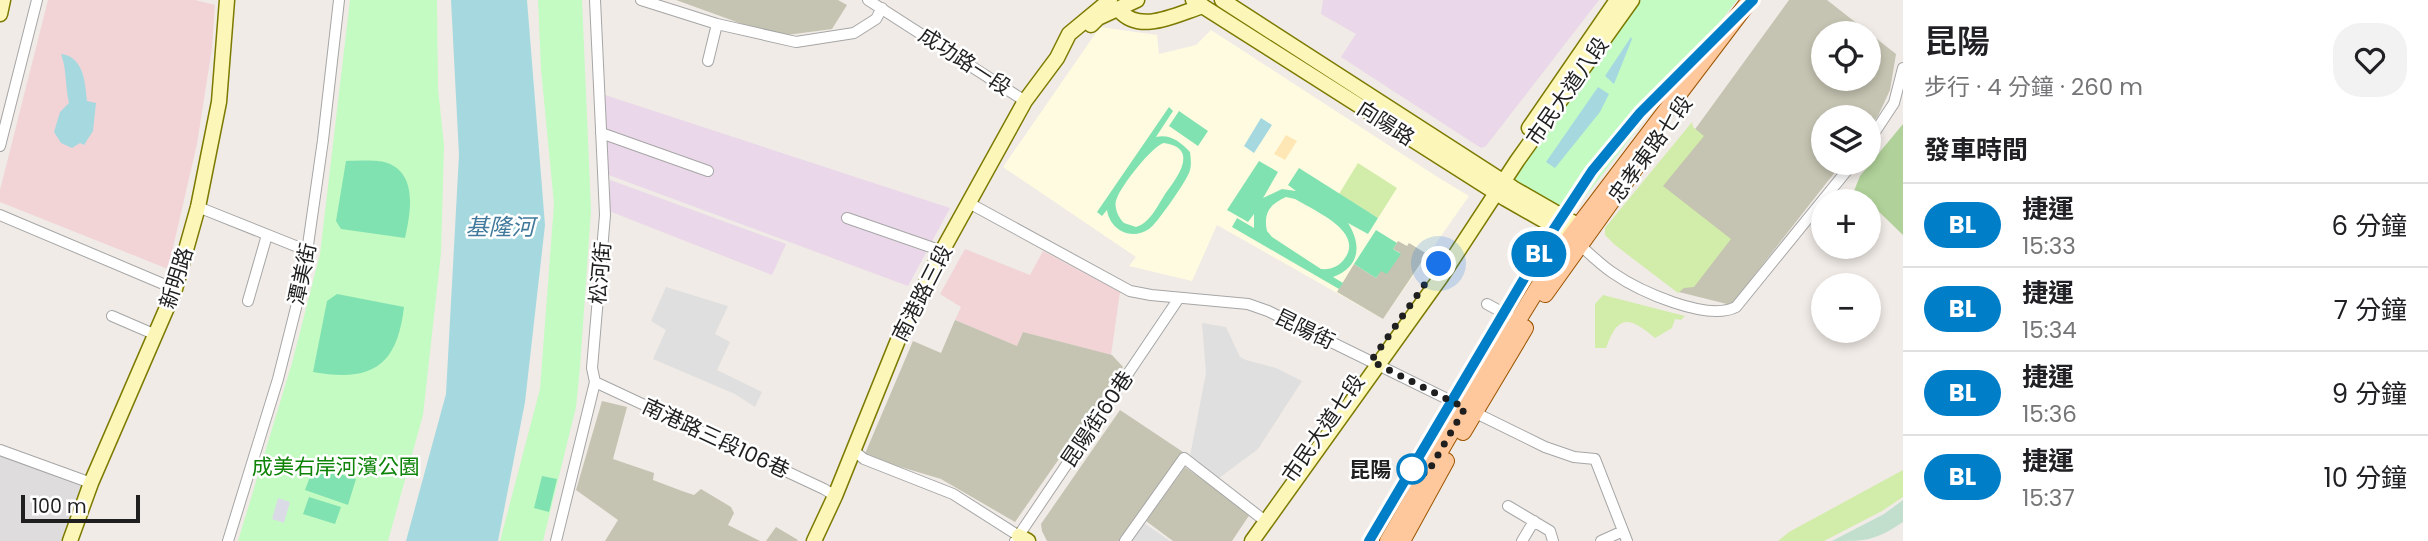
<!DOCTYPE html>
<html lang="zh-TW">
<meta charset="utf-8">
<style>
:root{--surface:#fff;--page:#f2f2f2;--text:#202124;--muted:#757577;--line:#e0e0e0}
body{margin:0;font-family:Poppins,"Noto Sans TC",sans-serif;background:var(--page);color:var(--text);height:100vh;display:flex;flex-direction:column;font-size:26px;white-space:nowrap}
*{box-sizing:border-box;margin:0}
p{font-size:23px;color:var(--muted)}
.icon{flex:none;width:38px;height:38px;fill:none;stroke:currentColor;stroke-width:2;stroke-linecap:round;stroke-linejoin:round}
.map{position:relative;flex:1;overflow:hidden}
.details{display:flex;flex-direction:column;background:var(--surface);width:525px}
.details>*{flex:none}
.badge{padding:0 14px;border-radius:23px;font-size:24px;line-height:46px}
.fabs{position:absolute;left:1811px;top:21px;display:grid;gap:14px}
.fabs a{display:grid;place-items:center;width:70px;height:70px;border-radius:50%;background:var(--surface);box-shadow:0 4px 10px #0003;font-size:35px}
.scale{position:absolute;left:21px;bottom:18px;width:119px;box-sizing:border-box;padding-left:7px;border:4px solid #1f1f1f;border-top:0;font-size:19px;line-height:24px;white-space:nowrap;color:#1f1f1f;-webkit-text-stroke:5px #fff;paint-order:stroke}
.you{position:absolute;width:35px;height:35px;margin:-18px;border:5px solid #fff;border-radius:50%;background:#1a73e8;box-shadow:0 0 0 10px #1a73e833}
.map>.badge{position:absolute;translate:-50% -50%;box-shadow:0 0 0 4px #fff}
h2{padding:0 21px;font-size:26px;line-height:63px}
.round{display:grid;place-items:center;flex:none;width:74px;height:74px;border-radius:28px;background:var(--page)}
.head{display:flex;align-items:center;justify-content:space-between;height:119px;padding:0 21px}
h1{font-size:33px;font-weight:600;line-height:52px}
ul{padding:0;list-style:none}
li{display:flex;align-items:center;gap:21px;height:84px;padding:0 21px;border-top:2px solid var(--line)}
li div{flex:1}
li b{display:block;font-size:26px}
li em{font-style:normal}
li .badge{min-width:77px;font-weight:700;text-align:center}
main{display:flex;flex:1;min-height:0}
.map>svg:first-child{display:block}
.residential{fill:#dedcdd}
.commercial{fill:#f2d4d7}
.industrial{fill:#ead7e9}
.education{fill:#fffbe0}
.construction{fill:#c5c3b1;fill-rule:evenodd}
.grass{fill:#d2ecaa}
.forest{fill:#b0d199}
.wetland{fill:#c2dfce}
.sand{fill:#ffe7b5}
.park{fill:#c4fbc2}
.pitch{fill:#81e2b1;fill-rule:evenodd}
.parking{fill:#dfdfdf}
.plaza{fill:#dadbe6}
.water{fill:#a5d9df}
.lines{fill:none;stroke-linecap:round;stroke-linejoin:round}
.street-casing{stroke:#a6a6a6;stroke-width:12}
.secondary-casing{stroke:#7c7a01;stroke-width:17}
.primary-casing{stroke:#9b5500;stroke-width:18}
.street{stroke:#fff;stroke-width:10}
.secondary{stroke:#fcf7b8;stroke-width:14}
.primary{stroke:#ffc89c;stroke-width:16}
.line-casing{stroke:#fff;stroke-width:16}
.line{stroke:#007ec7;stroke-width:10}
.walk{stroke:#1f1f1f;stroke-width:7;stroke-dasharray:0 12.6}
.stop-dot{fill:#fff;stroke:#007ec7;stroke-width:3.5}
.labels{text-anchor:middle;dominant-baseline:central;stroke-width:5;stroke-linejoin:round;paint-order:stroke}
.street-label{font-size:21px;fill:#1f1f1f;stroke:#fff}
.park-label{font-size:21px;fill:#0d8308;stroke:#fff}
.stop-label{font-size:21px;font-weight:bold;fill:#1f1f1f;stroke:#fff;text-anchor:end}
.water-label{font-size:23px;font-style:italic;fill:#40799b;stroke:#fff}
</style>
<main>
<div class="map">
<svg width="1903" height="541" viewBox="0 0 1903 541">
<rect width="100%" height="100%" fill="#f0ebe6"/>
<path class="residential" d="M 0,455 L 84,487 L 64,541 L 0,541 Z"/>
<path class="commercial" d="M 48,0 L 195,0 L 215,5 L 212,48 L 197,144 L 168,269 L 0,202 L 0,190 Z
M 965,249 L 1030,275 L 1043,251 L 1120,292 L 1111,355 L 1023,332 L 1017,346 L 955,320 L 961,307 L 940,294 Z"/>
<path class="industrial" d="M 1323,0 L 1599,0 L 1486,146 L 1481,148 L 1341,57 L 1356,34 L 1321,14 Z
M 605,95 L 950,208 L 908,286 L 606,174 Z
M 610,180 L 786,244 L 772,275 L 609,211 Z"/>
<path class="education" d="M 1100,27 L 1157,35 L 1159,54 L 1196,45 L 1211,30 L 1439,178 L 1469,196 L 1383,319 L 1217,225 L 1192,281 L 1129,266 L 1136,257 L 1003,167 Z"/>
<path class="construction" d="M 676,0 L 838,0 L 847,5 L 832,29 L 787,35 L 745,25 Z
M 1789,0 L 1827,0 L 1896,54 L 1890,90 L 1878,116 L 1869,128 L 1869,117 L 1824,117 L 1824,163 L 1842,163 L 1731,305 L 1679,292 L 1613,242 ZM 1824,33 L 1869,33 L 1869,79 L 1824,79 Z
M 1398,241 L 1407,246 L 1409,243 L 1427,254 L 1383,319 L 1337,292 L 1354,264 L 1376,278 L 1381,270 L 1400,253 L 1393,249 Z
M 955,320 L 1017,346 L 1023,332 L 1112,355 L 1123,367 L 1015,522 L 941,479 L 864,456 L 913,341 L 941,353 Z
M 602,401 L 627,407 L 613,459 L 654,473 L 653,480 L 682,491 L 694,495 L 701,489 L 731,507 L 734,513 L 728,525 L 760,541 L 605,541 L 618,520 L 576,490 Z
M 1120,410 L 1183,452 L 1121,541 L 1047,541 L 1042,531 L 1041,524 Z
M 1185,467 L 1250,514 L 1232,541 L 1173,541 L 1146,521 Z
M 776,527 L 798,540 L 797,541 L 766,541 Z"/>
<path class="grass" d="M 1692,122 L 1693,127 L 1704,136 L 1663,186 L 1731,239 L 1694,287 L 1684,288 L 1678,293 L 1615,245 L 1605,235 L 1605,228 Z
M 1358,163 L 1397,188 L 1378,218 L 1339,194 Z
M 1603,295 L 1685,316 L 1681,320 L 1675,319 L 1672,328 L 1655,338 C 1630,317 1618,313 1606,348 L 1595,348 L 1595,304 Z
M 1903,470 L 1903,497 L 1882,511 L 1824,541 L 1778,541 L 1789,532 Z"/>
<path class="forest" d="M 1903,124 L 1903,235 L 1872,205 L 1869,205 L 1869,201 L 1850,201 L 1860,176 Z"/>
<path class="wetland" d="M 1903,500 L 1903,522 C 1875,541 1866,541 1832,541 L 1884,514 Z"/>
<path class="sand" d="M 1286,135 L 1297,141 L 1285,160 L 1274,154 Z"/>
<path class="park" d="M 350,0 L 437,0 L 438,88 L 444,146 L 441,253 L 423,415 L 388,541 L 238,541 L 292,363 L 320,254 Z
M 538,0 L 582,0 L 591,210 L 580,367 L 576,407 L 543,541 L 500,541 L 540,389 L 554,204 L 541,69 Z
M 1641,0 L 1737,0 L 1581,202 L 1570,211 L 1562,210 L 1517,183 L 1513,175 Z"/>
<path class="pitch" d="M 1169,107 L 1173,111 L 1156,137 C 1171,134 1180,142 1190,152 C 1191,160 1192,168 1188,175 C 1184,184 1156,225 1149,229 C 1131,241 1110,230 1107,210 L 1102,216 L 1097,212 ZM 1164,143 C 1200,148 1177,178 1165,194 C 1158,205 1150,223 1136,227 L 1124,223 C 1118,217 1113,206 1117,198 C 1121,186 1153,145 1164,143 Z
M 1179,111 L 1208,131 L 1198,146 L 1169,126 Z
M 346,161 C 359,161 379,159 390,164 C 418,177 410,215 405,238 L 341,229 L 336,221 Z
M 1259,161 L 1278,172 L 1263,198 L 1282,189 L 1296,191 L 1288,185 L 1299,168 L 1378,218 L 1368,234 L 1348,223 C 1362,245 1360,267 1333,277 L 1343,283 L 1339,289 L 1232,227 L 1237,218 L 1254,228 L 1254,214 L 1248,222 L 1227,210 ZM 1286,197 L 1295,199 C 1313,210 1364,231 1345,258 C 1340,266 1331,270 1321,269 L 1272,237 L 1267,231 C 1263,213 1270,204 1286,197 Z
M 1376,230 L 1397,243 L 1393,249 L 1401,254 L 1387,274 L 1381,271 L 1376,278 L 1354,264 Z
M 337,294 L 404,307 C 397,368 370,382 313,372 L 327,301 Z
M 314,466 L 356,479 L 348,505 L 305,490 Z
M 542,476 L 557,479 L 549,512 L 534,508 Z
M 309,497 L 341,507 L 335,524 L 303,514 Z"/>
<path class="parking" d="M 666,287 L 728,306 L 715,334 L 730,342 L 717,370 L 762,392 L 755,407 L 735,394 L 653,359 L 666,330 L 651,321 Z
M 1202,323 L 1226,327 L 1240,357 L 1246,360 L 1276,368 L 1302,381 L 1258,449 L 1219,478 L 1190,456 L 1206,373 Z
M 1144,523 L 1170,541 L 1132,541 Z"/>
<path class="plaza" d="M 278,498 L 290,502 L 284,523 L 272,519 Z"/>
<path class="water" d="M 451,0 L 527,0 L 545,225 L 525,402 L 498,541 L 406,541 L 446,394 L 459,155 Z
M 1631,37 L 1632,39 L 1614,84 L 1605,76 Z
M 61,54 C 84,57 85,82 87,101 L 96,103 L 93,131 L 84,145 L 80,143 L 72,148 L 61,143 L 54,132 L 60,112 L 69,103 C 65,86 67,70 61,54 Z
M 1598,87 L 1609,94 L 1600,112 L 1555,168 L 1546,162 Z
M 1261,118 L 1272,125 L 1254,153 L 1244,146 Z"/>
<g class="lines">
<g class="street-casing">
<path id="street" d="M 641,0 L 717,24 L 796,42 L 854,33 L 876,19 L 882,8
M 868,0 L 1025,101
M 708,61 L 717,24
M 601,133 L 708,171
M 1869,141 L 1894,103 L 1903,68
M 0,146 L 37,0
M 969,203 L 1130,291 L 1151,295 L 1248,304 L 1268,311 L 1545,447 L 1574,457 L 1595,459 L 1627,541
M 198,207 L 308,251
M 0,215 L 175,289
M 847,218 L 942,251
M 1580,245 C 1591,255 1601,265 1613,273 C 1639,291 1707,322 1736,307 L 1853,163
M 1515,256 L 1546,273
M 248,301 L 267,235
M 1487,304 L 1518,321
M 112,316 L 156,335
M 595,382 L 824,489 L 835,496
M 0,450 L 91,483
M 853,450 L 864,459 L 953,494 L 1019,536
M 1508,506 L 1550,531 L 1553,541
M 228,541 L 278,379 L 303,280 L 323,140 L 339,0
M 556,541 L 595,382 L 592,368 L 605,215 L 595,0
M 1015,541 L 1179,298
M 1125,541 L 1184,458 L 1260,517
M 1522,541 L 1534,521
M 1601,541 L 1623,531"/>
</g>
<g class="secondary-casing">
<path id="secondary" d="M 1193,0 L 1506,199 L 1571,236 L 1579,244
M 1222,0 L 1513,188 L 1588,231
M 1119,10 C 1140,35 1177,14 1203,6
M 0,14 L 3,0
M 1091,25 L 1098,18 L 1137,0
M 1529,128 L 1617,0
M 1019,536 L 1028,541
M 70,541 L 91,483 L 175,289 L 198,207 L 219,102 L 227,0
M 814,541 L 835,496 L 898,340 L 936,262 L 1025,101 L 1057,58 L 1069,34 L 1110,0
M 1252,541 L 1441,277 L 1517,161 L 1632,0"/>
</g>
<g class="primary-casing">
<path id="primary" d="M 1545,294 L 1648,150
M 1463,432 L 1525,328
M 1388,541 L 1498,351 C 1523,314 1545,274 1571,236 L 1750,0
M 1402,541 L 1446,461"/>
</g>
<use href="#street" class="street"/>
<use href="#secondary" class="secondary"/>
<use href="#primary" class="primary"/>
</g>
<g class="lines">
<g class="line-casing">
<path id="line" d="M 1369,541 L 1548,238 L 1592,171 L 1640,113 L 1753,0"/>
</g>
<use href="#line" class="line"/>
<path class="walk" d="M 1412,469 L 1427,474 L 1465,408 L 1371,361 L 1439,264"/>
</g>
<circle class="stop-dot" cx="1412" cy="469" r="14"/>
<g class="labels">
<g class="street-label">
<text transform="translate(965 61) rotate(33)">成功路一段</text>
<text transform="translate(1567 91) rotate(-55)">市民大道八段</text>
<text transform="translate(1386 123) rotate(33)">向陽路</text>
<text transform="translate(1650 149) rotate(-54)">忠孝東路七段</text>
<text transform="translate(600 273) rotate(-85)">松河街</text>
<text transform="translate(302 274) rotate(-78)">潭美街</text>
<text transform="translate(176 278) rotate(-72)">新明路</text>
<text transform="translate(922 293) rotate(-63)">南港路三段</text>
<text transform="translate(1305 329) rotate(26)">昆陽街</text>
<text transform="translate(1097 419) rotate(-56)">昆陽街60巷</text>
<text transform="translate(1323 428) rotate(-55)">市民大道七段</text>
<text transform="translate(716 438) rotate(25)">南港路三段106巷</text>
</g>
<g class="park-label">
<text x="336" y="466">成美右岸河濱公園</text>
</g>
<g class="stop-label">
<text x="1391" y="469">昆陽</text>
</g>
<g class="water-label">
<text x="500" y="227">基隆河</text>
</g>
</g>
</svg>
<div class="fabs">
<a><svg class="icon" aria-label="locate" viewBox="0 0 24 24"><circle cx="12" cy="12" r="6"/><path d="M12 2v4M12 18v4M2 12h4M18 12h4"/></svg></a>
<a><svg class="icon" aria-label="layers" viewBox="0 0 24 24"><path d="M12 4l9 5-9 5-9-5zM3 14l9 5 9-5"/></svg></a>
<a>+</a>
<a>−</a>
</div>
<div class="scale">100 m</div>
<div class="you" style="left:1439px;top:264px"></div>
<b class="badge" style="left:1539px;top:254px;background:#007ec7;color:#fff">BL</b>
</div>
<section class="details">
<div class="head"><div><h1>昆陽</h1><p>步行 · 4 分鐘 · 260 m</p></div><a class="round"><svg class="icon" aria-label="heart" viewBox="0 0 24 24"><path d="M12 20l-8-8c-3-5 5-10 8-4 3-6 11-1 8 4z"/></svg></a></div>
<h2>發車時間</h2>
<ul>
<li><span class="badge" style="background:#007ec7;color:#fff">BL</span><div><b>捷運</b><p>15:33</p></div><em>6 分鐘</em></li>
<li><span class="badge" style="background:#007ec7;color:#fff">BL</span><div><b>捷運</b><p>15:34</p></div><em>7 分鐘</em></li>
<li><span class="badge" style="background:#007ec7;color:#fff">BL</span><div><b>捷運</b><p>15:36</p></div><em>9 分鐘</em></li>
<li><span class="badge" style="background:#007ec7;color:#fff">BL</span><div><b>捷運</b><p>15:37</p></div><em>10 分鐘</em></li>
</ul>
</section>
</main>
